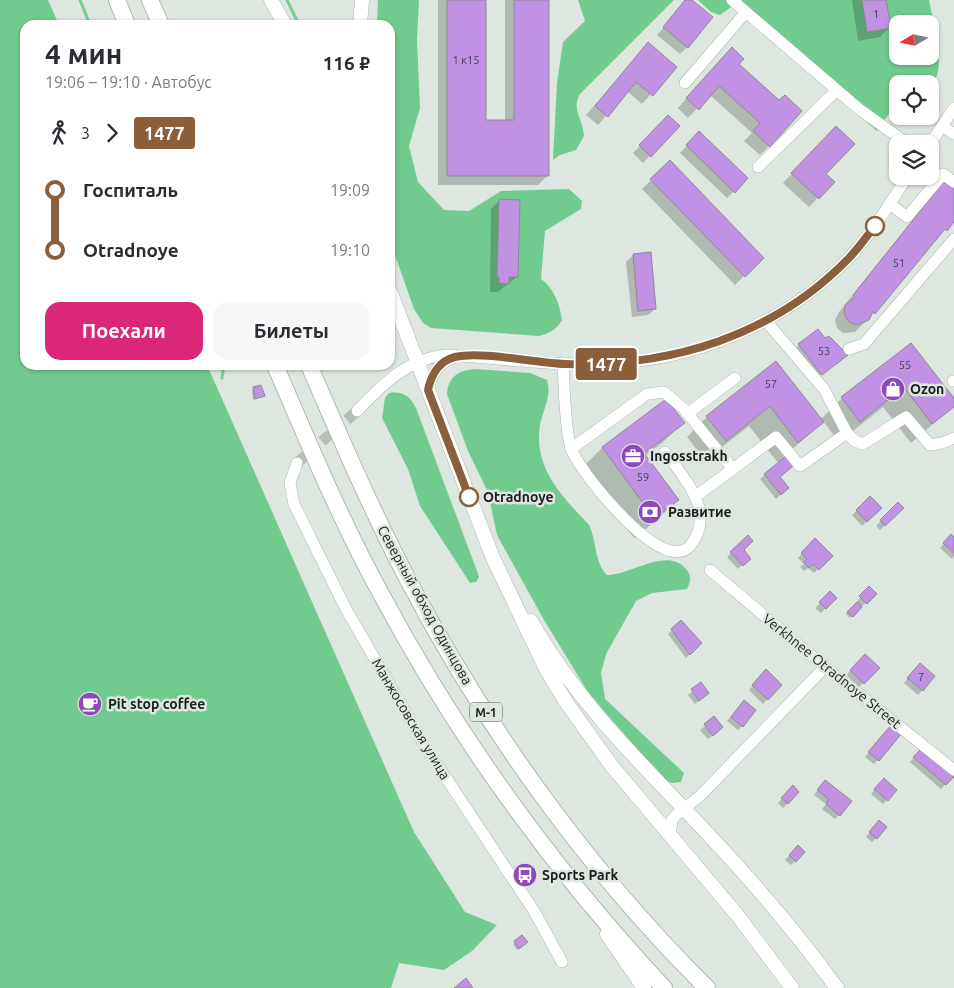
<!DOCTYPE html>
<html lang="ru">
<meta charset="utf-8">
<style>
:root{--surface:#fff;--page:#f7f7f7;--text:#2b2b33;--muted:#7c7c81;--accent:#db2777}
body{margin:0;font-family:Ubuntu,sans-serif;background:var(--page);color:var(--text);height:100vh;display:flex;flex-direction:column;font-size:19px;white-space:nowrap}
*{box-sizing:border-box;margin:0}
p{font-size:16px;color:var(--muted)}
.icon{flex:none;width:28px;height:28px;fill:none;stroke:currentColor;stroke-width:2;stroke-linecap:round;stroke-linejoin:round}
.map{position:relative;flex:1;overflow:hidden}
.side{position:absolute;left:20px;top:20px;width:375px;height:350px;display:flex;flex-direction:column;background:var(--surface);border-radius:15px;box-shadow:0 1px 4px #0004}
.side>*{flex:none}
.badge{padding:0 10px;border-radius:4px;font-size:18px;line-height:32px}
.needle{width:32px;rotate:260deg}
.fabs{position:absolute;left:889px;top:15px;display:grid;gap:10px}
.fabs a{display:grid;place-items:center;width:50px;height:50px;border-radius:10px;background:var(--surface);box-shadow:0 1px 4px #0004;font-size:25px}
.map>.badge{position:absolute;translate:-50% -50%;box-shadow:0 0 0 2px #fff}
.legs{display:flex;align-items:center;gap:8px;height:55px;padding:0 25px;font-size:16px}
.legs p{margin-inline-start:auto}
.overview{display:flex;align-items:center;justify-content:space-between;height:85px;padding:0 25px}
h1{font-size:28px;font-weight:700;line-height:38px}
.button{display:flex;gap:10px;margin-top:auto;padding:10px 25px}
.button a{flex:1;height:58px;border-radius:15px;background:var(--accent);color:#fff;font-size:20px;font-weight:700;line-height:58px;text-align:center}
.button a+a{background:var(--page);color:var(--text)}
ul{padding:0 25px;list-style:none}
li{display:flex;align-items:center;gap:18px;height:60px;font-size:19px}
li i{display:grid;place-items:center;width:8px;height:100%;margin:0 6px;background:currentColor}
li i::after{content:'';width:12px;height:12px;margin:-6px;border:4px solid;border-radius:50%;background:var(--surface)}
li p{margin-inline-start:auto}
li:first-child i{background:linear-gradient(#0000 50%,currentColor 0)}
li:last-child i{background:linear-gradient(currentColor 50%,#0000 0)}
.map>svg:first-child{display:block}
.forest{fill:#71cb8f;fill-rule:evenodd}
.shadow{fill:#0003}
.lines{fill:none;stroke-linecap:round;stroke-linejoin:round}
.stream{stroke:#75cf92;stroke-width:3}
.building{fill:#c192e3;stroke:#8e8992}
.minor-tunnel{stroke:#b6beb8;stroke-width:11;stroke-dasharray:11 5.5;stroke-linecap:butt}
.minor-casing{stroke:#aeb7b0;stroke-width:12}
.major-casing{stroke:#aeb7b0;stroke-width:15}
.highway-casing{stroke:#aeb7b0;stroke-width:18}
.minor{stroke:#fff;stroke-width:11}
.major{stroke:#fff;stroke-width:14}
.highway{stroke:#fff;stroke-width:16}
.line-1-casing{stroke:#fff;stroke-width:11}
.line-1{stroke:#8b5e3c;stroke-width:8}
.stop-1-dot{fill:#fff;stroke:#8b5e3c;stroke-width:2.5}
.labels{text-anchor:middle;dominant-baseline:central;stroke-width:5;stroke-linejoin:round;paint-order:stroke}
.number-label{font-size:11px;fill:#443b4e}
.shield{fill:#dde6df;stroke:#555a56;stroke-width:1}
.shield-label{font-size:12px;font-weight:bold;fill:#1b1e1c}
.poi-label{font-size:14px;font-weight:bold;fill:#1b1e1c;stroke:#dde6df;text-anchor:start}
.stop-label{font-size:14px;font-weight:bold;fill:#1b1e1c;stroke:#dde6df;text-anchor:start}
.street-label{font-size:14px;fill:#1b1e1c;stroke:#dde6df}
</style>
<div class="map">
<svg width="954" height="988" viewBox="0 0 954 988">
<rect width="100%" height="100%" fill="#dde6df"/>
<path class="forest" d="M 0,0 L 48,0 L 59,25 L 25,25 L 25,365 L 207,365 L 414,832 L 465,912 L 497,925 L 472,951 L 444,970 L 399,963 L 391,988 L 0,988 Z
M 378,0 L 419,0 L 417,41 L 420,108 L 409,146 L 418,182 L 444,210 L 469,211 L 501,191 L 569,189 L 582,201 L 581,209 L 545,231 L 541,279 C 554,288 560,305 562,320 C 556,330 550,333 539,336 L 431,328 L 423,323 L 414,309 L 390,241 L 390,25 L 377,25 Z
M 578,0 L 674,0 L 580,94 C 571,109 583,119 584,136 L 576,150 L 560,155 L 553,160 L 557,83 L 563,42 L 585,21 Z
M 698,0 L 929,0 C 932,16 947,71 933,81 C 924,87 908,84 898,84 L 897,102 L 877,131 L 734,5 L 720,15 L 711,12 ZM 898,24 L 930,24 L 930,56 L 898,56 Z
M 475,369 L 530,373 L 547,380 C 552,396 543,410 540,425 C 533,468 562,496 589,525 C 597,541 594,562 607,575 C 629,576 666,547 685,568 C 692,575 691,581 687,589 L 652,593 L 636,601 L 606,654 L 601,673 L 605,699 L 684,773 L 681,782 L 672,783 L 663,780 L 588,692 L 544,620 L 497,535 L 488,492 L 468,451 L 447,394 C 448,377 459,370 475,369 Z
M 389,393 C 403,391 410,396 416,408 L 477,571 L 479,577 L 476,582 L 470,583 L 420,506 L 408,469 L 382,418 L 385,398 Z"/>
<path class="shadow" d="M 438,0 L 484,0 L 484,121 L 505,122 L 505,0 L 547,0 L 548,175 L 538,185 L 438,185 Z
M 687,0 L 690,0 L 687,47 L 680,54 L 657,35 Z
M 852,0 L 885,0 L 889,28 L 880,37 L 858,41 Z
M 648,44 L 675,67 L 642,104 L 627,91 L 598,125 L 586,115 Z
M 723,58 L 737,65 L 769,146 L 760,155 L 744,141 L 752,133 L 710,95 L 688,118 L 678,108 Z
M 668,117 L 678,126 L 643,163 L 633,153 Z
M 699,133 L 747,179 L 727,198 L 680,153 Z
M 827,137 L 824,174 L 833,182 L 809,207 L 783,183 Z
M 670,162 L 762,258 L 735,285 L 642,189 Z
M 954,189 L 954,220 L 936,238 L 874,313 L 855,332 L 843,333 L 837,328 L 835,320 L 839,312 L 936,191 Z
M 500,200 L 517,277 L 498,292 L 490,292 L 491,209 Z
M 633,255 L 655,309 L 648,315 L 632,317 L 626,262 Z
M 910,344 L 954,400 L 954,406 L 911,443 L 883,407 L 839,442 L 823,421 L 784,457 L 791,466 L 779,477 L 783,492 L 776,499 L 760,479 L 779,464 L 749,426 L 705,460 L 687,437 L 707,417 L 776,363 L 820,420 L 842,398 Z
M 799,345 L 842,359 L 817,378 L 795,349 Z
M 254,388 L 264,395 L 253,400 L 252,390 Z
M 666,400 L 683,423 L 662,443 L 645,456 L 677,500 L 657,520 L 634,538 L 582,468 L 602,448 Z
M 870,498 L 880,508 L 862,526 L 852,515 Z
M 898,504 L 902,508 L 880,530 L 876,526 Z
M 951,536 L 954,538 L 954,556 L 952,559 L 940,548 Z
M 748,537 L 742,550 L 750,558 L 738,569 L 727,557 Z
M 815,540 L 831,556 L 814,573 L 808,568 L 804,571 L 800,567 L 804,564 L 798,558 Z
M 869,588 L 875,594 L 850,618 L 846,614 Z
M 830,593 L 835,598 L 821,613 L 815,608 Z
M 681,621 L 700,643 L 686,658 L 668,634 Z
M 865,656 L 878,668 L 859,687 L 846,675 Z
M 916,669 L 934,677 L 918,695 L 904,683 Z
M 762,675 L 780,685 L 763,704 L 749,690 Z
M 701,684 L 708,693 L 695,704 L 688,695 Z
M 740,706 L 742,726 L 738,730 L 727,721 Z
M 714,718 L 718,732 L 708,739 L 700,730 Z
M 888,730 L 901,734 L 874,764 L 865,757 Z
M 916,755 L 952,777 L 941,789 L 910,762 Z
M 879,784 L 896,790 L 883,804 L 871,794 Z
M 821,786 L 839,815 L 835,819 L 822,809 L 826,804 L 814,795 Z
M 793,787 L 798,792 L 783,808 L 778,803 Z
M 875,826 L 876,838 L 872,842 L 866,837 Z
M 793,851 L 795,861 L 791,865 L 785,860 Z
M 522,936 L 525,944 L 517,950 L 513,944 Z"/>
<g class="lines">
<path class="stream" d="M 80,0 L 90,25
M 287,0 L 299,25
M 222,378 L 224,365"/>
</g>
<path class="building" d="M 447,0 L 486,0 L 486,120 L 514,120 L 514,0 L 549,0 L 549,176 L 447,176 Z
M 685,0 L 692,0 L 713,17 L 688,48 L 663,27 Z
M 862,0 L 886,0 L 891,28 L 867,32 Z
M 648,42 L 677,67 L 653,96 L 636,82 L 608,117 L 595,106 Z
M 732,47 L 744,59 L 739,64 L 779,100 L 785,95 L 802,111 L 770,147 L 753,131 L 760,123 L 719,86 L 699,110 L 686,98 Z
M 668,115 L 680,126 L 651,157 L 639,145 Z
M 836,126 L 855,144 L 826,174 L 835,182 L 819,199 L 791,173 Z
M 699,131 L 748,178 L 735,193 L 686,145 Z
M 670,160 L 764,258 L 745,277 L 650,179 Z
M 945,180 L 954,187 L 954,222 L 947,231 L 945,229 L 875,314 L 873,311 L 869,320 L 857,325 L 849,322 L 844,314 L 845,305 L 855,297 L 853,295 Z
M 499,199 L 520,200 L 518,277 L 509,277 L 509,284 L 499,283 L 499,277 L 497,277 Z
M 651,252 L 656,309 L 638,311 L 633,254 Z
M 818,329 L 825,338 L 829,336 L 848,355 L 822,375 L 798,344 Z
M 911,343 L 954,398 L 954,407 L 932,424 L 904,387 L 860,422 L 841,397 Z
M 776,361 L 824,422 L 798,443 L 770,406 L 726,441 L 706,416 Z
M 261,385 L 265,396 L 255,399 L 253,387 Z
M 666,399 L 685,423 L 644,453 L 679,500 L 654,518 L 602,447 Z
M 785,457 L 793,466 L 780,477 L 789,488 L 781,495 L 764,474 Z
M 870,496 L 882,508 L 867,522 L 856,510 Z
M 898,502 L 904,508 L 885,526 L 880,520 Z
M 951,534 L 954,537 L 954,553 L 943,543 Z
M 748,535 L 753,541 L 744,550 L 751,559 L 743,566 L 730,552 Z
M 815,538 L 833,556 L 819,570 L 813,564 L 809,568 L 804,562 L 807,559 L 801,553 Z
M 869,586 L 877,594 L 867,604 L 859,596 Z
M 830,591 L 837,598 L 826,609 L 819,602 Z
M 857,602 L 862,607 L 853,617 L 847,612 Z
M 681,620 L 702,643 L 690,655 L 671,629 Z
M 865,654 L 880,668 L 864,684 L 850,670 Z
M 920,663 L 935,676 L 923,691 L 907,678 Z
M 766,669 L 782,685 L 768,700 L 752,685 Z
M 701,682 L 709,693 L 699,701 L 691,689 Z
M 744,700 L 756,710 L 743,727 L 731,717 Z
M 714,716 L 723,727 L 713,736 L 704,724 Z
M 892,724 L 902,733 L 879,761 L 868,752 Z
M 921,749 L 954,777 L 946,785 L 913,757 Z
M 884,778 L 897,790 L 888,801 L 874,789 Z
M 825,780 L 852,801 L 840,816 L 826,804 L 829,799 L 817,790 Z
M 793,785 L 799,792 L 788,804 L 781,798 Z
M 879,820 L 887,827 L 877,839 L 869,832 Z
M 798,845 L 805,852 L 796,862 L 789,855 Z
M 522,935 L 528,942 L 519,949 L 514,941 Z
M 466,978 L 473,988 L 454,988 Z"/>
<g class="lines">
<path class="minor-tunnel" d="M 297,463 L 357,411"/>
<g class="minor-casing">
<path id="minor" d="M 732,0 L 859,109 L 908,144
M 685,83 L 746,12
M 942,126 L 954,134
M 930,144 L 954,108
M 758,167 L 837,90
M 890,204 L 907,217 L 943,174 L 954,182
M 765,320 L 824,389 L 847,433
M 849,349 L 864,344 L 954,239
M 563,364 C 564,382 565,436 572,451 C 587,480 635,537 665,549 C 673,553 684,553 690,546 C 717,513 685,479 665,452
M 953,381 L 954,381
M 428,390 C 431,374 439,362 455,357
M 357,411 C 383,384 407,359 446,355 C 499,358 552,366 605,364 C 694,361 785,324 848,259 C 872,234 889,204 908,176
M 688,413 L 735,378
M 571,449 L 647,394 L 664,392 L 683,408 L 733,469 L 696,496
M 297,463 L 290,483 L 294,504 L 346,609 L 425,746 L 534,911 L 562,962
M 733,469 L 776,437 L 800,466 L 847,433 L 855,441 L 863,444 L 906,417 L 930,445 L 942,443 L 954,438
M 710,570 L 825,667 L 954,770
M 670,836 L 672,820 L 676,815 L 700,796 L 825,667"/>
</g>
<g class="major-casing">
<path id="major" d="M 271,0 L 285,25
M 360,25 L 362,0
M 390,291 L 493,558 L 546,669 L 566,702 L 611,765 L 738,916 L 792,988
M 531,621 C 577,703 644,766 708,834 C 754,883 797,933 837,988
M 607,934 L 644,988"/>
</g>
<g class="highway-casing">
<path id="highway" d="M 117,0 L 127,25
M 150,0 L 161,25
M 275,365 C 308,442 341,521 381,594 C 458,738 553,869 664,988
M 309,365 C 340,437 371,509 407,578 C 485,727 587,869 707,988"/>
</g>
<use href="#minor" class="minor"/>
<use href="#major" class="major"/>
<use href="#highway" class="highway"/>
</g>
<g class="lines">
<g class="line-1-casing">
<path id="line-1" d="M 469,497 L 428,390 C 431,375 439,361 455,357 C 483,351 534,363 565,364 C 671,367 773,336 848,259 C 858,249 866,237 875,226"/>
</g>
<use href="#line-1" class="line-1"/>
</g>
<defs>
<g id="shop-disc" transform="scale(1.25)"><circle r="9.5" fill="#8f48bb" stroke="#dde6df"/><path d="M-5-2.5h2.3a2.7 3.5 0 0 1 5.4 0H5L5.5 6h-11ZM-1.5-2.5h3a1.5 2.3 0 0 0-3 0Z" fill="#fff"/></g>
<g id="office-disc" transform="scale(1.25)"><circle r="9.5" fill="#8f48bb" stroke="#dde6df"/><path d="M-6-3h4V-5.5h4V-3h4V5H-6ZM-1-4.5V-3h2v-1.5ZM-6 0V1H6V0Z" fill="#fff"/></g>
<g id="bank-disc" transform="scale(1.25)"><circle r="9.5" fill="#8f48bb" stroke="#dde6df"/><path d="M-6-4H6V4H-6ZM0-2.3a2.3 2.3 0 1 0 0 4.6a2.3 2.3 0 1 0 0-4.6Z" fill="#fff"/></g>
<g id="cafe-disc" transform="scale(1.25)"><circle r="9.5" fill="#8f48bb" stroke="#dde6df"/><path d="M-5.5-4.5H6V0H3Q3 3.5 0 3.5H-2.5Q-5.5 3.5-5.5 0ZM3-3.2v2h1.7v-2ZM-6 4.5H4V6H-6Z" fill="#fff"/></g>
<g id="bus-disc" transform="scale(1.25)"><circle r="9.5" fill="#8f48bb" stroke="#dde6df"/><path d="M-5-6H5V4H4V6H2V4H-2V6H-4V4H-5ZM-3.5-4V0h7V-4ZM-3.5 1.2v1.5H-2V1.2ZM2 1.2v1.5H3.5V1.2Z" fill="#fff"/></g>
</defs>
<g fill-rule="evenodd">
<use href="#shop-disc" x="893" y="389"/>
<use href="#office-disc" x="633" y="456"/>
<use href="#bank-disc" x="650" y="512"/>
<use href="#cafe-disc" x="90" y="704"/>
<use href="#bus-disc" x="525" y="875"/>
</g>
<g class="stop-1-dot">
<circle cx="875" cy="226" r="9"/>
<circle cx="469" cy="497" r="9"/>
</g>
<g class="labels">
<g class="number-label">
<text x="876" y="14">1</text>
<text x="466" y="60">1 к15</text>
<text x="899" y="263">51</text>
<text x="824" y="351">53</text>
<text x="905" y="365">55</text>
<text x="771" y="384">57</text>
<text x="643" y="477">59</text>
<text x="921" y="677">7</text>
</g>
<rect class="shield" x="470" y="702.5" width="32" height="19" rx="4"/>
<g class="shield-label">
<text x="486" y="712">М-1</text>
</g>
<g class="poi-label">
<text x="910" y="389">Ozon</text>
<text x="650" y="456">Ingosstrakh</text>
<text x="668" y="512">Развитие</text>
<text x="108" y="704">Pit stop coffee</text>
<text x="542" y="875">Sports Park</text>
</g>
<g class="stop-label">
<text x="483" y="497">Otradnoye</text>
</g>
<g class="street-label">
<text transform="translate(425 605) rotate(61)">Северный обход Одинцова</text>
<text transform="translate(832 671) rotate(39)">Verkhnee Otradnoye Street</text>
<text transform="translate(411 719) rotate(59)">Манжосовская улица</text>
</g>
</g>
</svg>
<div class="fabs">
<a><svg class="needle" viewBox="-14 -14 28 28"><path d="M0-13l5 13h-10z" fill="#e53935"/><path d="M0 13l5-13h-10z" fill="#7c7c81"/></svg></a>
<a><svg class="icon" aria-label="locate" viewBox="0 0 24 24"><circle cx="12" cy="12" r="6"/><path d="M12 2v4M12 18v4M2 12h4M18 12h4"/></svg></a>
<a><svg class="icon" aria-label="layers" viewBox="0 0 24 24"><path d="M12 4l9 5-9 5-9-5zM3 14l9 5 9-5"/></svg></a>
</div>
<b class="badge" style="left:606px;top:364px;background:#8b5e3c;color:#fff">1477</b>
<section class="side">
<div class="overview"><div><h1>4 мин</h1><p>19:06 – 19:10 · Автобус</p></div><b>116 ₽</b></div>
<div class="legs"><svg class="icon" aria-label="walk" viewBox="0 0 24 24"><circle cx="13" cy="4" r="2"/><path d="M13 8l-2 6 4 7M11 14l-3 7M7 12l3-4h3l4 4"/></svg>3<svg class="icon" aria-label="forward" viewBox="0 0 24 24"><path d="M9 5l7 7-7 7"/></svg><b class="badge" style="background:#8b5e3c;color:#fff">1477</b></div>
<ul>
<li><i style="color:#8b5e3c"></i><b>Госпиталь</b><p>19:09</p></li>
<li><i style="color:#8b5e3c"></i><b>Otradnoye</b><p>19:10</p></li>
</ul>
<div class="button"><a>Поехали</a><a>Билеты</a></div>
</section>
</div>
